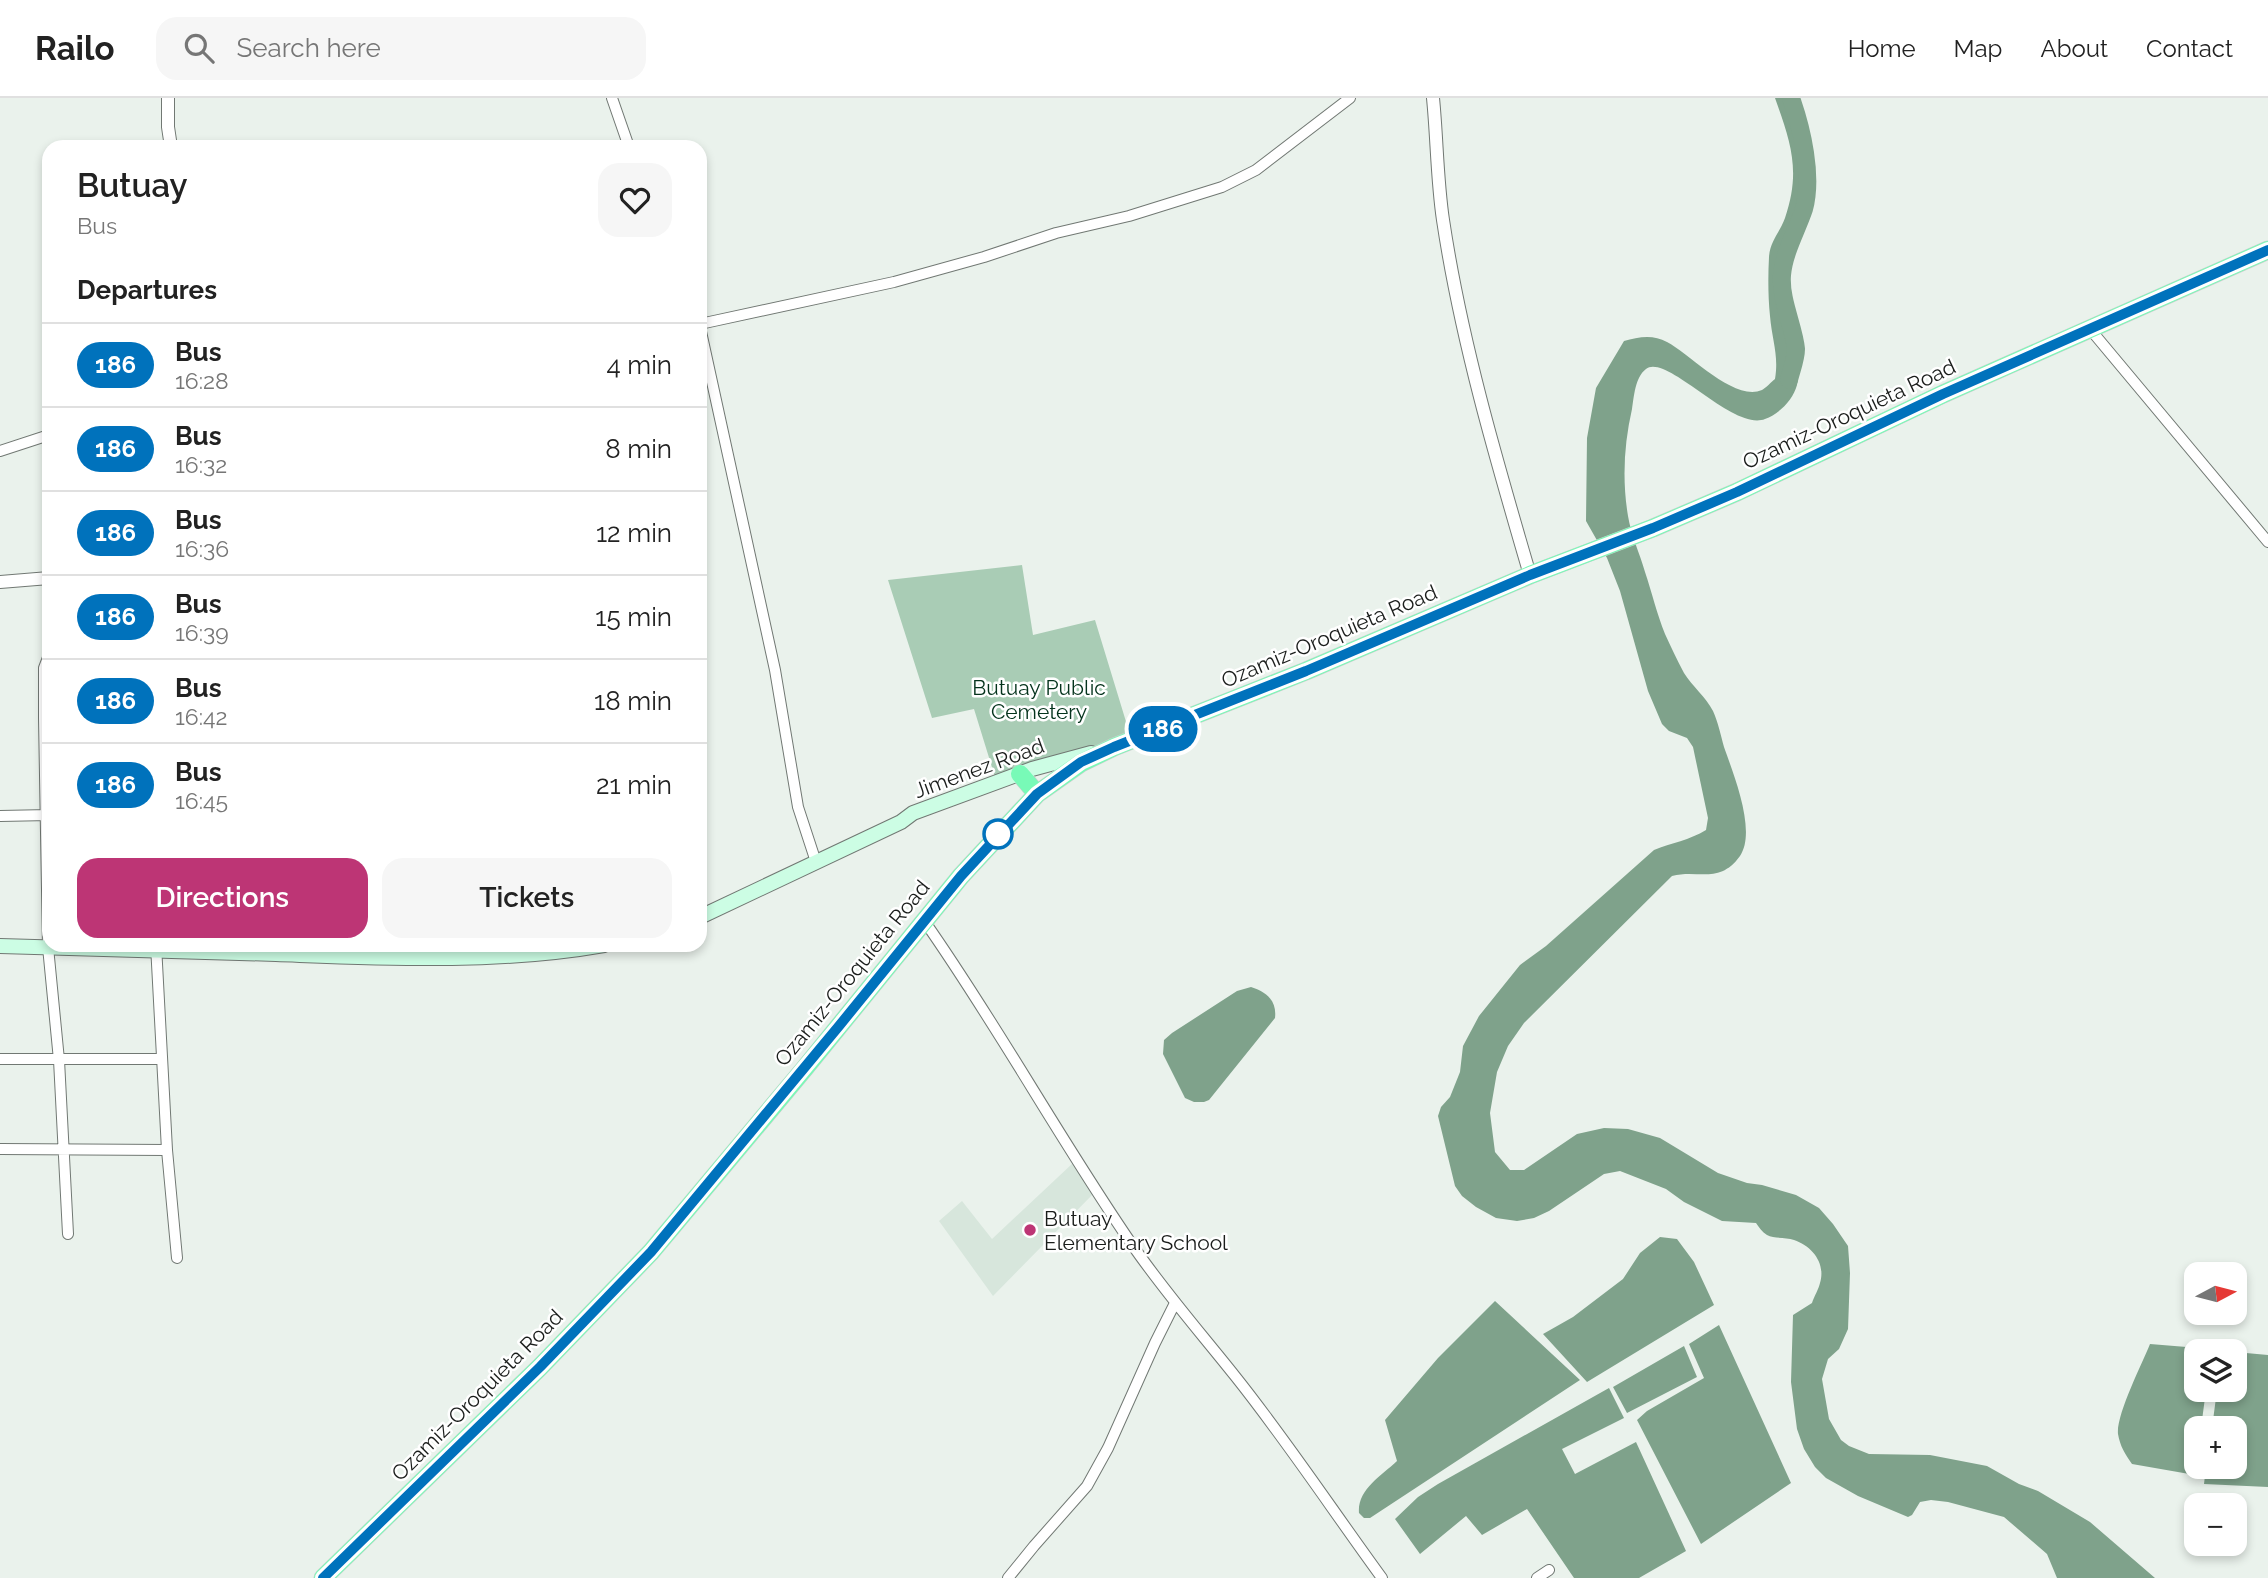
<!DOCTYPE html>
<meta charset="utf-8">
<style>
:root{--surface:#fff;--page:#f6f6f6;--text:#222;--muted:#767676;--line:#e0e0e0;--accent:#bd3575}
body{margin:0;font-family:Raleway,sans-serif;background:var(--page);color:var(--text);height:100vh;display:flex;flex-direction:column;font-size:26px;white-space:nowrap}
*{box-sizing:border-box;margin:0}
p{font-size:23px;color:var(--muted)}
.icon{flex:none;width:38px;height:38px;fill:none;stroke:currentColor;stroke-width:2;stroke-linecap:round;stroke-linejoin:round}
.map{position:relative;flex:1;overflow:hidden}
.drawer{position:absolute;left:42px;top:42px;width:665px;height:812px;display:flex;flex-direction:column;background:var(--surface);border-radius:21px;box-shadow:0 4px 10px #0003}
.drawer>*{flex:none}
.badge{padding:0 14px;border-radius:23px;font-size:24px;line-height:46px}
.needle{width:46px;rotate:83deg}
.fabs{position:absolute;left:2184px;top:1164px;display:grid;gap:14px}
.fabs a{display:grid;place-items:center;width:63px;height:63px;border-radius:14px;background:var(--surface);box-shadow:0 4px 10px #0003;font-size:35px}
.map>.badge{position:absolute;translate:-50% -50%;box-shadow:0 0 0 4px #fff}
h2{padding:0 35px;font-size:26px;line-height:63px}
.round{display:grid;place-items:center;flex:none;width:74px;height:74px;border-radius:21px;background:var(--page)}
.overview{display:flex;align-items:center;justify-content:space-between;height:119px;padding:0 35px}
h1{font-size:33px;font-weight:600;line-height:52px}
.action{display:flex;gap:14px;margin-top:auto;padding:14px 35px}
.action a{flex:1;height:80px;border-radius:21px;background:var(--accent);color:#fff;font-size:28px;font-weight:600;line-height:80px;text-align:center}
.action a+a{background:var(--page);color:var(--text)}
ul{padding:0;list-style:none}
li{display:flex;align-items:center;gap:21px;height:84px;padding:0 35px;border-top:2px solid var(--line)}
li div{flex:1}
li b{display:block;font-size:26px}
li em{font-style:normal}
li .badge{min-width:77px;font-weight:700;text-align:center}
header{display:flex;align-items:center;gap:42px;box-sizing:border-box;height:98px;padding:0 35px;background:var(--surface);border-bottom:2px solid var(--line)}
header strong{font-size:33px}
nav{display:flex;gap:38px;margin-inline-start:auto;font-size:24px}
.search{width:490px;height:63px;background:var(--page);display:flex;align-items:center;gap:18px;box-sizing:border-box;padding:0 24px;border-radius:21px;color:var(--muted);font-size:26px}
.map>svg:first-child{display:block}
.built{fill:#d7e6dc}
.green{fill:#a9ccb5}
.water{fill:#7fa28b}
.lines{fill:none;stroke-linecap:round;stroke-linejoin:round}
.river{stroke:#7fa28b;stroke-width:18}
.minor-casing{stroke:#717873;stroke-width:12}
.tertiary-casing{stroke:#717873;stroke-width:14}
.secondary-casing{stroke:#717873;stroke-width:16}
.trunk-casing{stroke:#cdcdcd;stroke-width:19}
.minor{stroke:#fff;stroke-width:10}
.tertiary{stroke:#fff;stroke-width:12}
.secondary{stroke:#ccfde4;stroke-width:14}
.trunk{stroke:#78fab7;stroke-width:18}
.line-casing{stroke:#fff;stroke-width:16}
.line{stroke:#0072bc;stroke-width:10}
.stop-dot{fill:#fff;stroke:#0072bc;stroke-width:3.5}
.poi-dot{fill:#bd3575;stroke:#fff;stroke-width:2.5}
.labels{text-anchor:middle;dominant-baseline:central;stroke-width:5;stroke-linejoin:round;paint-order:stroke}
.street-label{font-size:21px;fill:#1a1d1b;stroke:#fff}
.park-label{font-size:21px;fill:#04331c;stroke:#fff}
.poi-label{font-size:21px;fill:#1a1d1b;stroke:#fff;text-anchor:start}
</style>
<header>
<strong>Railo</strong>
<div class="search"><svg class="icon" aria-label="search" viewBox="0 0 24 24"><circle cx="10" cy="10" r="6"/><path d="M15 15l6 6"/></svg>Search here</div>
<nav><a>Home</a><a>Map</a><a>About</a><a>Contact</a></nav>
</header>
<div class="map">
<svg width="2268" height="1480" viewBox="0 0 2268 1480">
<rect width="100%" height="100%" fill="#eaf2ec"/>
<path class="built" d="M 1073,1065 L 1094,1095 L 993,1198 L 939,1123 L 962,1103 L 992,1141 Z"/>
<path class="green" d="M 1022,467 L 1033,537 L 1095,522 L 1131,640 L 995,679 L 974,611 L 932,620 L 888,482 Z"/>
<path class="water" d="M 1775,0 L 1787,0 C 1804,40 1808,84 1794,126 C 1789,142 1777,158 1778,177 C 1779,192 1782,209 1785,224 C 1790,244 1801,267 1797,287 C 1793,302 1779,316 1765,321 C 1733,334 1667,255 1646,271 C 1635,279 1634,299 1632,311 C 1624,346 1622,382 1628,418 C 1631,437 1640,456 1645,474 C 1652,495 1657,516 1665,536 C 1671,549 1677,562 1684,575 C 1692,588 1706,599 1713,613 C 1718,624 1721,638 1724,649 C 1733,675 1757,733 1740,758 C 1719,787 1698,771 1672,778 L 1524,925 L 1508,948 L 1497,974 L 1490,1015 L 1495,1054 L 1510,1072 L 1524,1072 L 1577,1036 L 1604,1030 L 1628,1031 L 1660,1040 L 1718,1075 L 1747,1085 L 1762,1087 L 1796,1097 L 1819,1110 L 1833,1126 L 1848,1148 L 1850,1175 L 1848,1231 L 1839,1251 L 1828,1261 L 1822,1281 L 1829,1321 L 1841,1342 L 1849,1348 L 1869,1356 L 1930,1357 L 1987,1368 L 2019,1386 L 2038,1393 L 2090,1424 L 2155,1480 L 2057,1480 L 2047,1456 L 2004,1419 L 1948,1404 L 1931,1402 L 1920,1404 L 1912,1417 L 1908,1419 L 1858,1398 L 1826,1380 L 1815,1369 L 1804,1351 L 1797,1331 L 1791,1284 L 1793,1217 L 1812,1205 C 1814,1199 1819,1190 1820,1185 C 1826,1165 1812,1148 1794,1142 C 1786,1139 1774,1141 1767,1137 C 1762,1134 1759,1129 1756,1125 L 1722,1123 L 1684,1104 L 1666,1091 L 1620,1073 L 1604,1076 L 1549,1113 L 1534,1120 L 1517,1123 L 1496,1120 L 1476,1109 L 1462,1098 L 1455,1088 L 1438,1018 L 1441,1009 L 1450,999 L 1460,974 L 1463,948 L 1479,918 L 1520,867 L 1546,848 L 1654,752 C 1671,745 1690,742 1706,732 L 1708,720 L 1693,649 L 1687,640 L 1669,633 L 1662,626 L 1648,593 L 1620,493 L 1607,460 L 1586,423 L 1587,340 L 1596,290 L 1624,243 C 1638,239 1653,236 1667,244 C 1690,256 1734,304 1762,292 C 1766,290 1771,284 1775,281 C 1779,257 1772,242 1770,218 C 1768,199 1768,178 1769,159 C 1770,143 1780,134 1785,120 C 1801,73 1791,45 1775,0 Z
M 1251,889 C 1267,894 1277,903 1275,920 L 1209,1002 L 1204,1004 L 1194,1004 L 1185,1000 L 1163,956 L 1164,942 L 1172,935 L 1237,893 Z
M 1660,1139 L 1677,1141 L 1694,1164 L 1714,1207 L 1587,1284 L 1543,1236 L 1573,1219 L 1623,1181 L 1640,1155 Z
M 1495,1203 L 1580,1282 L 1370,1420 L 1364,1420 L 1359,1415 C 1357,1392 1381,1378 1397,1363 L 1385,1322 L 1438,1260 Z
M 1719,1227 L 1791,1385 L 1701,1446 L 1637,1322 L 1647,1313 L 1704,1280 L 1689,1246 Z
M 2150,1246 L 2211,1251 L 2211,1253 L 2196,1253 L 2196,1292 L 2206,1292 L 2201,1330 L 2196,1330 L 2195,1377 L 2132,1366 C 2125,1356 2120,1348 2118,1336 C 2116,1317 2142,1266 2150,1246 Z
M 1684,1248 L 1697,1279 L 1627,1315 L 1613,1289 Z
M 2235,1254 L 2268,1257 L 2268,1389 L 2204,1386 L 2206,1369 L 2235,1368 L 2235,1330 L 2212,1330 L 2217,1292 L 2235,1292 Z
M 1609,1290 L 1624,1320 L 1562,1351 L 1575,1376 L 1636,1344 L 1686,1453 L 1639,1480 L 1574,1480 L 1527,1411 L 1482,1437 L 1466,1418 L 1420,1456 L 1395,1421 L 1418,1399 L 1438,1386 Z"/>
<g class="lines">
<path class="river" d="M 1789,282 C 1791,273 1796,261 1796,251 C 1794,229 1780,202 1782,177 C 1784,154 1797,132 1804,111 C 1813,78 1802,31 1791,0"/>
<g class="minor-casing">
<path id="minor" d="M 612,0 L 629,49
M 700,226 L 894,184 L 984,159 L 1056,135 L 1129,118 L 1222,89 L 1256,72 L 1350,0
M 700,229 L 775,572 L 798,709 L 816,764
M 2090,231 L 2268,444
M 0,353 L 49,337
M 49,557 L 44,570 L 44,620 L 48,849 L 59,962 L 68,1136
M 0,718 L 49,717
M 925,824 C 998,928 1059,1040 1131,1145 C 1163,1192 1200,1234 1235,1278 C 1287,1343 1333,1413 1382,1480
M 156,847 L 167,1052 L 177,1160
M 0,961 L 162,961
M 0,1051 L 167,1052
M 1008,1480 L 1034,1448 L 1087,1388 L 1108,1350 L 1155,1245 L 1175,1205
M 1537,1480 L 1549,1472"/>
</g>
<g class="tertiary-casing">
<path id="tertiary" d="M 168,0 L 168,29 L 171,49
M 1433,0 C 1437,40 1437,82 1443,122 C 1461,242 1496,361 1530,477
M 0,484 L 49,480"/>
</g>
<g class="secondary-casing">
<path id="secondary" d="M 700,819 L 901,724 L 913,715 L 1032,671 L 1091,655
M 0,848 C 92,851 184,853 276,856 C 385,860 495,866 604,847"/>
</g>
<g class="trunk-casing">
<path id="trunk" d="M 1020,676 L 1037,696
M 323,1480 L 540,1269 L 651,1154 L 805,970 L 961,778 L 1037,696 L 1081,665 L 1114,649 L 1306,573 L 1530,477 L 1653,430 L 1737,394 L 1943,296 L 2268,152"/>
</g>
<use href="#minor" class="minor"/>
<use href="#tertiary" class="tertiary"/>
<use href="#secondary" class="secondary"/>
<use href="#trunk" class="trunk"/>
</g>
<g class="lines">
<g class="line-casing">
<path id="line" d="M 323,1480 L 540,1269 L 651,1154 L 839,928 L 961,778 L 1037,696 L 1081,664 L 1114,649 L 1306,573 L 1530,477 L 1653,430 L 1737,394 L 1943,296 L 2268,152"/>
</g>
<use href="#line" class="line"/>
</g>
<circle class="stop-dot" cx="998" cy="736" r="14"/>
<circle class="poi-dot" cx="1030" cy="1132" r="7"/>
<g class="labels">
<g class="street-label">
<text transform="translate(1849 316) rotate(-25)">Ozamiz-Oroquieta Road</text>
<text transform="translate(1329 538) rotate(-23)">Ozamiz-Oroquieta Road</text>
<text transform="translate(979 670) rotate(-20)">Jimenez Road</text>
<text transform="translate(852 875) rotate(-51)">Ozamiz-Oroquieta Road</text>
<text transform="translate(477 1297) rotate(-45)">Ozamiz-Oroquieta Road</text>
</g>
<g class="park-label">
<text x="1039" y="589">Butuay Public<tspan x="1039" dy="24">Cemetery</tspan></text>
</g>
<g class="poi-label">
<text x="1044" y="1120">Butuay<tspan x="1044" dy="24">Elementary School</tspan></text>
</g>
</g>
</svg>
<div class="fabs">
<a><svg class="needle" viewBox="-14 -14 28 28"><path d="M0-13l5 13h-10z" fill="#e53935"/><path d="M0 13l5-13h-10z" fill="#767676"/></svg></a>
<a><svg class="icon" aria-label="layers" viewBox="0 0 24 24"><path d="M12 4l9 5-9 5-9-5zM3 14l9 5 9-5"/></svg></a>
<a>+</a>
<a>−</a>
</div>
<b class="badge" style="left:1163px;top:631px;background:#0072bc;color:#fff">186</b>
<section class="drawer">
<div class="overview"><div><h1>Butuay</h1><p>Bus</p></div><a class="round"><svg class="icon" aria-label="heart" viewBox="0 0 24 24"><path d="M12 20l-8-8c-3-5 5-10 8-4 3-6 11-1 8 4z"/></svg></a></div>
<h2>Departures</h2>
<ul>
<li><span class="badge" style="background:#0072bc;color:#fff">186</span><div><b>Bus</b><p>16:28</p></div><em>4 min</em></li>
<li><span class="badge" style="background:#0072bc;color:#fff">186</span><div><b>Bus</b><p>16:32</p></div><em>8 min</em></li>
<li><span class="badge" style="background:#0072bc;color:#fff">186</span><div><b>Bus</b><p>16:36</p></div><em>12 min</em></li>
<li><span class="badge" style="background:#0072bc;color:#fff">186</span><div><b>Bus</b><p>16:39</p></div><em>15 min</em></li>
<li><span class="badge" style="background:#0072bc;color:#fff">186</span><div><b>Bus</b><p>16:42</p></div><em>18 min</em></li>
<li><span class="badge" style="background:#0072bc;color:#fff">186</span><div><b>Bus</b><p>16:45</p></div><em>21 min</em></li>
</ul>
<div class="action"><a>Directions</a><a>Tickets</a></div>
</section>
</div>
